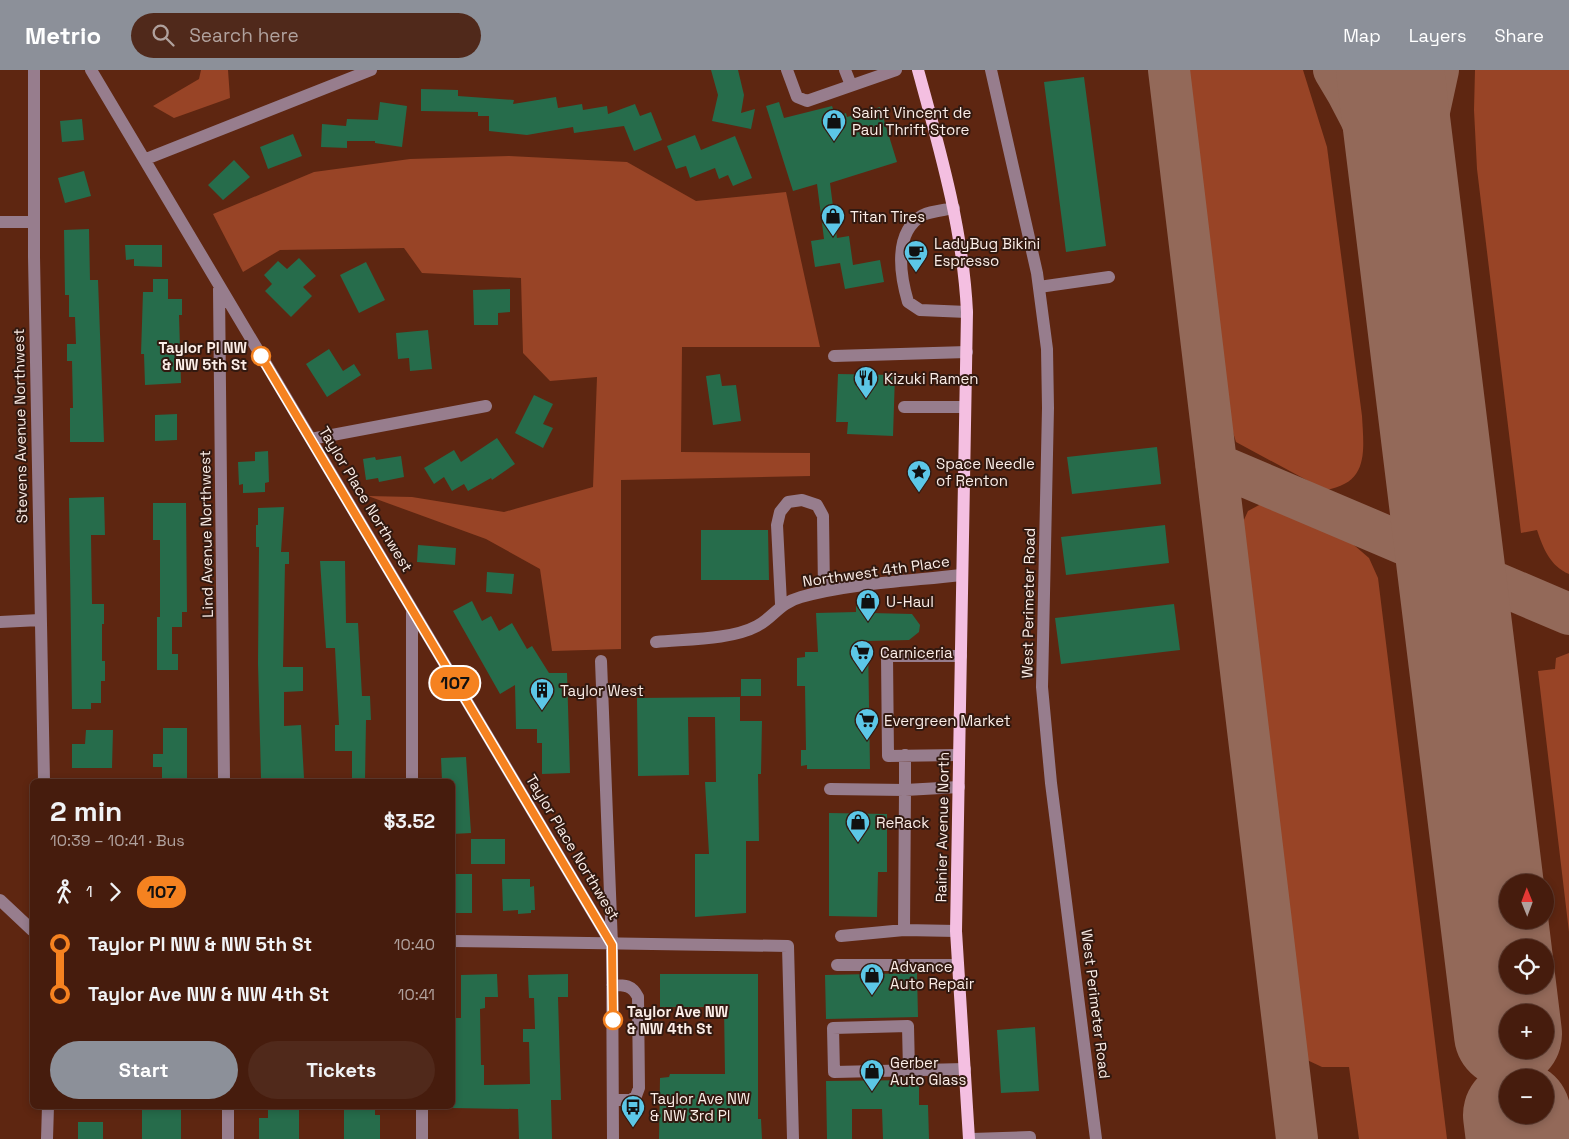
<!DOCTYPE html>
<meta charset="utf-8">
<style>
:root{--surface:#461c0d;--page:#50291b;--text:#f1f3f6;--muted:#b0a19d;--line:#5e3a2e;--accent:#8c9099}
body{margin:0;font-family:"Space Grotesk",sans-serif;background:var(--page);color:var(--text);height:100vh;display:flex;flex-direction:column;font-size:19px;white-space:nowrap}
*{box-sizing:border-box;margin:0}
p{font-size:16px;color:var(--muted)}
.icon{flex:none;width:28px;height:28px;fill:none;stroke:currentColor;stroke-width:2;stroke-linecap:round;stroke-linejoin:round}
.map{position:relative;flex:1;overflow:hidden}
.side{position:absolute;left:30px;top:709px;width:425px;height:330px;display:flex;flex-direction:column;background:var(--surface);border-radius:8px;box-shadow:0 2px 8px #0003,0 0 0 1px var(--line)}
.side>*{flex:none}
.badge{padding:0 10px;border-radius:16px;font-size:18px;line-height:32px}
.needle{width:32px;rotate:359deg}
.controls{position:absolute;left:1499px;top:804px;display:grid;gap:10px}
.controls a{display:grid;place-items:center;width:55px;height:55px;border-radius:50%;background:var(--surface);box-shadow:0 2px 8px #0003,0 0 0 1px var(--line);font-size:25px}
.map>.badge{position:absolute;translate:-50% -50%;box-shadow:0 0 0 2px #fff}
.legs{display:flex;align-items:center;gap:8px;height:55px;padding:0 20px;font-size:16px}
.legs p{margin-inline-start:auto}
.head{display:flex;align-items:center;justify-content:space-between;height:85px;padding:0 20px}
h1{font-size:28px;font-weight:700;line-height:38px}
.button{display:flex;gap:10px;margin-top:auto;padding:10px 20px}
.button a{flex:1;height:58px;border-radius:30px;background:var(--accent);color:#fff;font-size:20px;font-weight:700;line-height:58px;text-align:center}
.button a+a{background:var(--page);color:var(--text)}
ul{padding:0 20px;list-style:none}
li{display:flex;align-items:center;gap:18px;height:50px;font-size:19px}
li i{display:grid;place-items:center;width:8px;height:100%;margin:0 6px;background:currentColor}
li i::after{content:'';width:12px;height:12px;margin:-6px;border:4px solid;border-radius:50%;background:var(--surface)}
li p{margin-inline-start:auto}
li:first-child i{background:linear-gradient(#0000 50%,currentColor 0)}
li:last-child i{background:linear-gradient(currentColor 50%,#0000 0)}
header{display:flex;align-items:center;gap:30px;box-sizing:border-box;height:70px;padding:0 25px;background:var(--accent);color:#fff}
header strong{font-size:24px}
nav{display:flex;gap:28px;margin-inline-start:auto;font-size:18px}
.search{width:350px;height:45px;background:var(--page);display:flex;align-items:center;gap:12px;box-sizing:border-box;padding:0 18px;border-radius:28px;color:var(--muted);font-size:19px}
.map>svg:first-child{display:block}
.green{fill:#984426}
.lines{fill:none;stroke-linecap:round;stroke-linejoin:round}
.taxiway{stroke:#936959;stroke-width:42}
.runway{stroke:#936959;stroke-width:108}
.building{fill:#266c4b}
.minor{stroke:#977d8d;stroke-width:12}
.major{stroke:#f4bfe1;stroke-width:12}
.line-1-casing{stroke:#fff;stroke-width:11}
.line-1{stroke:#f58220;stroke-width:8}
.stop-1-dot{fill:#fff;stroke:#f58220;stroke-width:2.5}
.labels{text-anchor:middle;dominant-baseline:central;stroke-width:4;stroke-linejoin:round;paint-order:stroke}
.poi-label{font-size:15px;fill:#fbede7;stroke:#321910;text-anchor:start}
.stop-label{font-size:15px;font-weight:bold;fill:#fbede7;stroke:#321910;text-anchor:end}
.street-label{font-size:15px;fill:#fbede7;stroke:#321910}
</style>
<header>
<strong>Metrio</strong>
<div class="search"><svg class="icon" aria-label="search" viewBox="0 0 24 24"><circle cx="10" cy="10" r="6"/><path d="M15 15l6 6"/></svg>Search here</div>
<nav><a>Map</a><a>Layers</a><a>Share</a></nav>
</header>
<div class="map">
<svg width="1569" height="1069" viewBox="0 0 1569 1069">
<rect width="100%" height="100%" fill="#5e2611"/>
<path class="green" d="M 201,0 L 228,0 L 230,28 L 174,48 L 153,36 L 199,9 Z
M 1189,0 L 1303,0 L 1327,77 L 1362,346 C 1364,382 1369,413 1325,420 L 1236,372 L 1231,356 Z
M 1475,0 L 1569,0 L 1569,504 C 1550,496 1543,478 1537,460 L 1521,463 L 1477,99 L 1474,40 Z
M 509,86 L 627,92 L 696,131 L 786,122 L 820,277 L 682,277 L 681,382 L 810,383 L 810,406 L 621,410 L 621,579 L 552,581 L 540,499 L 486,469 L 368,426 L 412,427 L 504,442 L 593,417 L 597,307 L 550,311 L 523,283 L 521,208 L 422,203 L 404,178 L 280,180 L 243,202 L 213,144 L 314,102 L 410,89 Z
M 1261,434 L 1347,469 L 1369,488 L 1378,508 L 1447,1069 L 1359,1069 L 1349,997 L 1322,997 L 1307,990 L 1243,452 L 1248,441 Z
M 1569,583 L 1569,862 L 1538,601 L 1555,599 L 1556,588 Z"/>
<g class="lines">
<path class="taxiway" d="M 1169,0 L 1297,1069
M 1334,0 C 1374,63 1396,132 1414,203
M 1415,165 L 1419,87 L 1438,0
M 1216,394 L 1569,544"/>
<path class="runway" d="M 1390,0 L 1508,964
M 1517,1045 L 1520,1069"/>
</g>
<path class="building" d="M 711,0 L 738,0 L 744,25 L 741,43 L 755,39 L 751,59 L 712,51 L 718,25 Z
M 1084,7 L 1106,176 L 1066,182 L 1044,12 Z
M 421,19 L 458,20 L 458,26 L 514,30 L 513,34 L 556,27 L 558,38 L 582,34 L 583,40 L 607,36 L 608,44 L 635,34 L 640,46 L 651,42 L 662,70 L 634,81 L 624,56 L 574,63 L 573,57 L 527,65 L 489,61 L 489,46 L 478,46 L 478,42 L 421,41 Z
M 380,32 L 407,36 L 402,77 L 375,73 L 375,71 L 347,71 L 347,78 L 321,77 L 322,54 L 346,56 L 347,49 L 378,50 Z
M 779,32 L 784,48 L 832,36 L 836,47 L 846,43 L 847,47 L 880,37 L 897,92 L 830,113 L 837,168 L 849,166 L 853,195 L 880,190 L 884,212 L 845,219 L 840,193 L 815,197 L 811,171 L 824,169 L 817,114 L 793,121 L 766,36 Z
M 82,49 L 84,70 L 62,72 L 60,51 Z
M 293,64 L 302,86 L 268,99 L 260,77 Z
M 695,65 L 701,80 L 735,66 L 752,108 L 733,116 L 728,105 L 719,109 L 715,98 L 690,108 L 686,96 L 676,99 L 667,76 Z
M 234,90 L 250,107 L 223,130 L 208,115 Z
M 84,101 L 91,126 L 65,133 L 58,108 Z
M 89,159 L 90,210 L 98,210 L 104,372 L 70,372 L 70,338 L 73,338 L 72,291 L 67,291 L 67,274 L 76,274 L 75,247 L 69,247 L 69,225 L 65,225 L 64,160 Z
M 125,175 L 162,175 L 162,197 L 134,196 L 134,189 L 126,190 Z
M 299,188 L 316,206 L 303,217 L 312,226 L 291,247 L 265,221 L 272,214 L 264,205 L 278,191 L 287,199 Z
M 366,192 L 385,230 L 359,243 L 340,205 Z
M 153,209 L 168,209 L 168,229 L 182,229 L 182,245 L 179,245 L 181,313 L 145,315 L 144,284 L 141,284 L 143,222 L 153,222 Z
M 510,219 L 510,242 L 498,243 L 498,255 L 474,255 L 473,220 Z
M 428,260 L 432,299 L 410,301 L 409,288 L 398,289 L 396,263 Z
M 329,279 L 343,301 L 354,294 L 361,305 L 327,327 L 306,294 Z
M 720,304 L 722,316 L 736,315 L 741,351 L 713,355 L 706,306 Z
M 838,304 L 895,305 L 893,366 L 847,364 L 848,352 L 836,352 Z
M 534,325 L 553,334 L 543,354 L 553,358 L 543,378 L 515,363 Z
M 177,344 L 177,370 L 155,371 L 155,345 Z
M 497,368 L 515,394 L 492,410 L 491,408 L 468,421 L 464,414 L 452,421 L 444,407 L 434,414 L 424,398 L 454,380 L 461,392 Z
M 1157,377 L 1161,414 L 1072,424 L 1067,387 Z
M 268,381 L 269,412 L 265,413 L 265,422 L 243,423 L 243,414 L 239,415 L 238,392 L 255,391 L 255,382 Z
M 401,386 L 404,407 L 379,412 L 378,408 L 366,410 L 363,389 L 375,387 L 376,390 Z
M 104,427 L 105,465 L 91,465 L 92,534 L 104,534 L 104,554 L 102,554 L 102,591 L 105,591 L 105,611 L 101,611 L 101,633 L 91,633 L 91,639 L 72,639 L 69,428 Z
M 153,433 L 186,433 L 187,542 L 182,542 L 182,557 L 172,557 L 172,584 L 178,584 L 178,600 L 157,600 L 157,547 L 160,547 L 160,470 L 153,470 Z
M 284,437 L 281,482 L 289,482 L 289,494 L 285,494 L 283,597 L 303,597 L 303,621 L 284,622 L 284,656 L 301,655 L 304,708 L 261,708 L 258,593 L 259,477 L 256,477 L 256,455 L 258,455 L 258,438 Z
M 1165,455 L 1169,493 L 1066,505 L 1061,467 Z
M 701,460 L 768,460 L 769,510 L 701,510 Z
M 418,475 L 456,478 L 455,495 L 417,492 Z
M 320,491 L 345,491 L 346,553 L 358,553 L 362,626 L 370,626 L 371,650 L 366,650 L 365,711 L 352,711 L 352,681 L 335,681 L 335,655 L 339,655 L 335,578 L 326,578 Z
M 487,502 L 514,504 L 512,524 L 486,522 Z
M 472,531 L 482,551 L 491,546 L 499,561 L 512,553 L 527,579 L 532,576 L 549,603 L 567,603 L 570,703 L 542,704 L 542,673 L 537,673 L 537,659 L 516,659 L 515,615 L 500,624 L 453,541 Z
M 1174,534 L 1180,580 L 1061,594 L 1055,548 Z
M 856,536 L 871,536 L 871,543 L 912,544 L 920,555 L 919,562 L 909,570 L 868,571 L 870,699 L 807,699 L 807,695 L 801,696 L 801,680 L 806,680 L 805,616 L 797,616 L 797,588 L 805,587 L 805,582 L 818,582 L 816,543 L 856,542 Z
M 741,609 L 761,609 L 761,626 L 741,626 Z
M 740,627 L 740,651 L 762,651 L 761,704 L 758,704 L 759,771 L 746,771 L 746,843 L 695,847 L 695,784 L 709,784 L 705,712 L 716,712 L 715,647 L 688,647 L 689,705 L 638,706 L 637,628 Z
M 163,658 L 187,658 L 187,711 L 162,711 L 162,697 L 153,697 L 153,684 L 163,684 Z
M 86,660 L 113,660 L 112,698 L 72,698 L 72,674 L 85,674 Z
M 466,687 L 471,763 L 452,764 L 452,711 L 442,711 L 441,688 Z
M 829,743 L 887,744 L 887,802 L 878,802 L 877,847 L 829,846 Z
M 471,769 L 505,769 L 505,794 L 471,794 Z
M 452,804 L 472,804 L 472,843 L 452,843 Z
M 502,809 L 530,809 L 530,817 L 534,816 L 535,840 L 531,840 L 531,843 L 518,844 L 518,840 L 503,841 Z
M 917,903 L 918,947 L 826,949 L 825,905 Z
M 497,904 L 498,927 L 485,927 L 485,938 L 480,939 L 481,995 L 484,995 L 484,1015 L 530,1014 L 529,972 L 523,972 L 523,959 L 535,959 L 534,928 L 529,928 L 528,905 L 568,904 L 568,927 L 558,927 L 561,1030 L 551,1030 L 552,1069 L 519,1069 L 518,1039 L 452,1038 L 452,948 L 461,948 L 461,905 Z
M 660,904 L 758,904 L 758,1049 L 761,1049 L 762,1069 L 659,1069 L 660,1008 L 669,1007 L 670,1004 L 725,1004 L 724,937 L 660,937 Z
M 1035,957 L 1039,1021 L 1001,1023 L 997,960 Z
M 919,1010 L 919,1035 L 928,1035 L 929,1069 L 883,1069 L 882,1039 L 852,1039 L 852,1069 L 827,1069 L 826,1011 Z
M 142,1036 L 181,1036 L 181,1069 L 142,1069 Z
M 268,1036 L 299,1036 L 299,1069 L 259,1069 L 259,1048 L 268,1048 Z
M 344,1036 L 375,1036 L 375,1045 L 380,1045 L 380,1069 L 344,1069 Z
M 78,1052 L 103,1052 L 103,1069 L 78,1069 Z"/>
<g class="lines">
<path class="minor" d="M 34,0 L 34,187 L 44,711
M 91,0 L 612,875
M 787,0 L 797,27 L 807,31 L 896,0
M 845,0 L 851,15
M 991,0 L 1037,203 L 1047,279 L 1048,338 L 1042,617 L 1051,713 L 1096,1069
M 146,89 L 371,0
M 954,138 C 945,140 931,141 923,145 C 893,162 900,205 908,232 L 920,240 L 967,242
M 0,152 L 34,152
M 1039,217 L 1109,207
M 219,219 L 224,711
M 834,286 L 967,282
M 904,337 L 965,337
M 311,369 L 486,336
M 781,534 L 777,455 L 780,442 L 788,432 L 802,430 L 817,435 L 823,446 L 824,521
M 0,552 L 40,550
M 656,572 C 686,569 731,570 757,556 C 774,547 779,533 801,527 C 852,513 909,511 962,505
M 601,591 L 612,875 L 613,1069
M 905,685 L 905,720 L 959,717
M 959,685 L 888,686 L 887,586 L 961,586
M 412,711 L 412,540
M 830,719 L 905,720 L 904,860 L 956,861
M 0,830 L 32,860
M 841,866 L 904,860
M 452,871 L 788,876 L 793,1069
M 837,895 L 958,895
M 612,915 C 625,915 632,915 638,927 L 639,1018 L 636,1026 L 631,1030 L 613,1030
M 909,1001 L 908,956 L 833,958 L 834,1002 L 965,999
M 228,1036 L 228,1069
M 422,1036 L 422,1069
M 47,1069 L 48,1036
M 972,1069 L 1030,1067 L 1030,1069"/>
<path class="major" d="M 918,0 C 940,80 963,159 967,242 L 956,861 L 969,1069"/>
</g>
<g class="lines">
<g class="line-1-casing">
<path id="line-1" d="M 261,286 L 612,875 L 613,950"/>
</g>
<use href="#line-1" class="line-1"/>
</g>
<defs>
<g id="shop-pin" transform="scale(1.25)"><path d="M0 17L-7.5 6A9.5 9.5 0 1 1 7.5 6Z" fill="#5cc7e7" stroke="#321910"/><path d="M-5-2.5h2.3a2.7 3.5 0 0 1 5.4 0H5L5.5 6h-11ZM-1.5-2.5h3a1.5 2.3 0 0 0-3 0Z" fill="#111"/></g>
<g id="cafe-pin" transform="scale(1.25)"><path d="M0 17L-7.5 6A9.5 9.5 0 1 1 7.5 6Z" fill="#5cc7e7" stroke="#321910"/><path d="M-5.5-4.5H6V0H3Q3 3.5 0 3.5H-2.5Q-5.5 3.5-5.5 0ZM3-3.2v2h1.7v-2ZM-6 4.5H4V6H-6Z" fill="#111"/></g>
<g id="restaurant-pin" transform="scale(1.25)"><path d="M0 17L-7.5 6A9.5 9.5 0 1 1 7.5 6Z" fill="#5cc7e7" stroke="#321910"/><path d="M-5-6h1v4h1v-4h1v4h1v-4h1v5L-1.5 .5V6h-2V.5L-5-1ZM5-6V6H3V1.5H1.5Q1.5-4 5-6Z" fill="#111"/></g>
<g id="sight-pin" transform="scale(1.25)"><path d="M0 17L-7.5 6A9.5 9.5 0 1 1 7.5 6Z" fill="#5cc7e7" stroke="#321910"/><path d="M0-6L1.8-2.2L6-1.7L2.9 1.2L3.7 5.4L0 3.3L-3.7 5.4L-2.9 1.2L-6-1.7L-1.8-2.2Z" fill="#111"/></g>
<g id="supermarket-pin" transform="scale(1.25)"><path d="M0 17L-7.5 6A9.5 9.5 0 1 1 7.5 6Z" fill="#5cc7e7" stroke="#321910"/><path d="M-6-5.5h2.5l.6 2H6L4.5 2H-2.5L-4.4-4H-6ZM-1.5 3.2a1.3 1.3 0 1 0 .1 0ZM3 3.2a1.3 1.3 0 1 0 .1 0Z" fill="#111"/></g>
<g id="building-pin" transform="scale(1.25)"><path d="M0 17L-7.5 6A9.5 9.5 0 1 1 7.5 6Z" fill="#5cc7e7" stroke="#321910"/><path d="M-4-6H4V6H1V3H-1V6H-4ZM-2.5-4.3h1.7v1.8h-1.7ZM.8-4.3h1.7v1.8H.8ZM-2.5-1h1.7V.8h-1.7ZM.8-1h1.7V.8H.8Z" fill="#111"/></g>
<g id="bus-pin" transform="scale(1.25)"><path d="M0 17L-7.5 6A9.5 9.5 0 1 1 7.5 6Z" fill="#5cc7e7" stroke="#321910"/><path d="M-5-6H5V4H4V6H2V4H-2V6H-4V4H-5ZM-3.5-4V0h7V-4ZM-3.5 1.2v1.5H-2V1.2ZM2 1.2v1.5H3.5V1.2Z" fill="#111"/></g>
</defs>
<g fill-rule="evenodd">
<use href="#shop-pin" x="834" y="51"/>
<use href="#shop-pin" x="833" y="146"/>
<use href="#cafe-pin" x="916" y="182"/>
<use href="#restaurant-pin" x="866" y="308"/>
<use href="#sight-pin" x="919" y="402"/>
<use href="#shop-pin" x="868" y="531"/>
<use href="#supermarket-pin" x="862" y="582"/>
<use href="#building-pin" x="542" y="620"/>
<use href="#supermarket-pin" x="867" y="650"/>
<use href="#shop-pin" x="858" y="752"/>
<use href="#shop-pin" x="872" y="905"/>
<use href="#shop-pin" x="872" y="1001"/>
<use href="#bus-pin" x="633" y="1037"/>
</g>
<g class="stop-1-dot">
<circle cx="261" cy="286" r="9"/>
<circle cx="613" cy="950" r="9"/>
</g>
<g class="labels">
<g class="poi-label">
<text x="852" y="42">Saint Vincent de<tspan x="852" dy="17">Paul Thrift Store</tspan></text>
<text x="850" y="146">Titan Tires</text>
<text x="934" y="173">LadyBug Bikini<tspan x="934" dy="17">Espresso</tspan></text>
<text x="884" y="308">Kizuki Ramen</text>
<text x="936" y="393">Space Needle<tspan x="936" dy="17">of Renton</tspan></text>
<text x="886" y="531">U-Haul</text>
<text x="880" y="582">Carniceria</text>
<text x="560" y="620">Taylor West</text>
<text x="884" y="650">Evergreen Market</text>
<text x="876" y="752">ReRack</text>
<text x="890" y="896">Advance<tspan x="890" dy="17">Auto Repair</tspan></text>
<text x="890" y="992">Gerber<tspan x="890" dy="17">Auto Glass</tspan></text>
<text x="650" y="1028">Taylor Ave NW<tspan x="650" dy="17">&amp; NW 3rd Pl</tspan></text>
</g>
<g class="stop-label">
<text x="247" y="277">Taylor Pl NW<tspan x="247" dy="17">&amp; NW 5th St</tspan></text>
<text x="627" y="941" text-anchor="start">Taylor Ave NW<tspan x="627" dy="17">&amp; NW 4th St</tspan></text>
</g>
<g class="street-label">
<text transform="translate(20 356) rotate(-91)">Stevens Avenue Northwest</text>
<text transform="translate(366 429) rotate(59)">Taylor Place Northwest</text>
<text transform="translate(206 464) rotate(-91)">Lind Avenue Northwest</text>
<text transform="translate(876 501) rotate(-8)">Northwest 4th Place</text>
<text transform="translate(1028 533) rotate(-89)">West Perimeter Road</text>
<text transform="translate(942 757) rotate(-89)">Rainier Avenue North</text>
<text transform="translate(573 777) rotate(59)">Taylor Place Northwest</text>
<text transform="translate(1096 934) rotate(83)">West Perimeter Road</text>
</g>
</g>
</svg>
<div class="controls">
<a><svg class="needle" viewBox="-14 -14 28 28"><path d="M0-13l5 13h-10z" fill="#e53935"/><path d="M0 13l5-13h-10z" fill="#b0a19d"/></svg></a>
<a><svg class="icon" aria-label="locate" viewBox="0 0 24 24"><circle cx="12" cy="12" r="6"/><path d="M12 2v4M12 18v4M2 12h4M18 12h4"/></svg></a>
<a>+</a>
<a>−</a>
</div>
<b class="badge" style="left:455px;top:613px;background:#f58220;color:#111">107</b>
<section class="side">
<div class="head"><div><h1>2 min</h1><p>10:39 – 10:41 · Bus</p></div><b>$3.52</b></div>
<div class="legs"><svg class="icon" aria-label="walk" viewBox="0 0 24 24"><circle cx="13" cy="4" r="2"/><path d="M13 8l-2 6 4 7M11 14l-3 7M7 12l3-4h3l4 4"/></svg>1<svg class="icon" aria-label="forward" viewBox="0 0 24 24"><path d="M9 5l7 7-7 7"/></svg><b class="badge" style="background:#f58220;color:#111">107</b></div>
<ul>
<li><i style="color:#f58220"></i><b>Taylor Pl NW &amp; NW 5th St</b><p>10:40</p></li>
<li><i style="color:#f58220"></i><b>Taylor Ave NW &amp; NW 4th St</b><p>10:41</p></li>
</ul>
<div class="button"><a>Start</a><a>Tickets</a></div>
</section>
</div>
